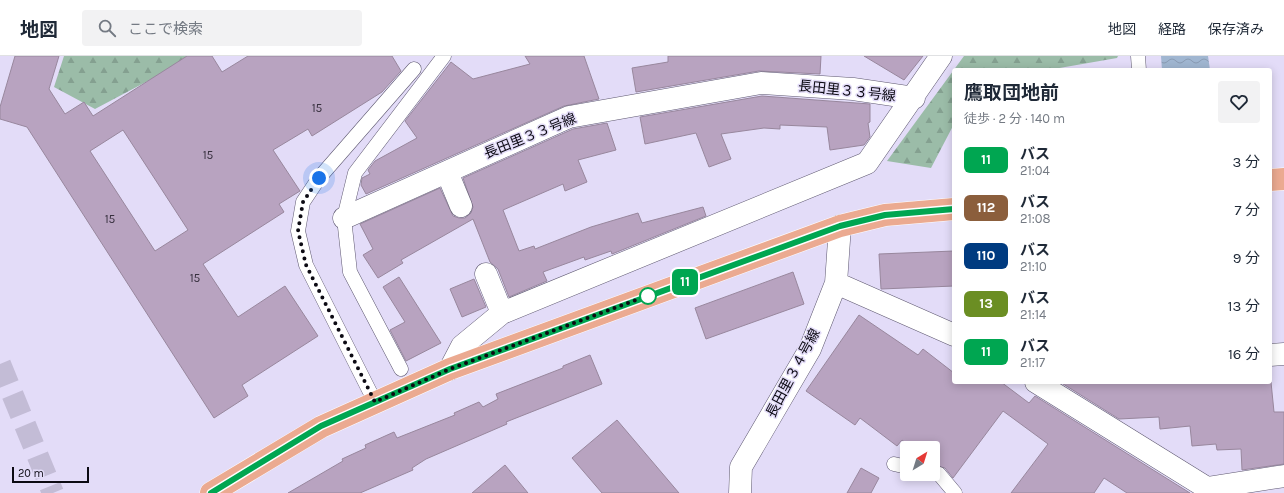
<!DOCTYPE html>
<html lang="ja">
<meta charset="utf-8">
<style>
:root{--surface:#fff;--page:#f2f2f3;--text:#1f2937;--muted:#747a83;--line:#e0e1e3}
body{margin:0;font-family:Karla,"Noto Sans JP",sans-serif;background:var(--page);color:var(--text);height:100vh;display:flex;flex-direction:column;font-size:15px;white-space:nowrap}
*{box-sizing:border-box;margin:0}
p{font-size:13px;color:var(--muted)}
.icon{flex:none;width:22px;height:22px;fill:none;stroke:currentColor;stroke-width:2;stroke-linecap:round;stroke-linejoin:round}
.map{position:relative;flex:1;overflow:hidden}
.sheet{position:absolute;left:952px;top:12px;width:320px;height:316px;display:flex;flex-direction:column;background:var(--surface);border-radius:4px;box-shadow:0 2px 10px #0003}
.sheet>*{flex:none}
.badge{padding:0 8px;border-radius:6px;font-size:14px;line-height:26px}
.needle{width:26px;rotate:38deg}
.controls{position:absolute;left:900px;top:385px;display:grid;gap:8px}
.controls a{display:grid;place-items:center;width:40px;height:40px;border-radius:4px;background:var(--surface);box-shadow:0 2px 10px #0003;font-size:20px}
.scale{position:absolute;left:12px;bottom:10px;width:77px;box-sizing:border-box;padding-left:4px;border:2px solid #0c0a13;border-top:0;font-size:11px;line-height:14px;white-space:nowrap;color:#0c0a13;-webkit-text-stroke:3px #e3dcf8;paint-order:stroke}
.you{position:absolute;width:20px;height:20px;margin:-10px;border:3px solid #fff;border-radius:50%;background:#1a73e8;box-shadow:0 0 0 6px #1a73e833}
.map>.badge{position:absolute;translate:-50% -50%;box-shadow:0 0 0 2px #fff}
.round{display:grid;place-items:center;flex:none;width:42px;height:42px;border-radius:4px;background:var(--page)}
.overview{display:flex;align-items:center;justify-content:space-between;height:68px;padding:0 12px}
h1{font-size:19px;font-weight:700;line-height:30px}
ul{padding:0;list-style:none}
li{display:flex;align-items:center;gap:12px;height:48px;padding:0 12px}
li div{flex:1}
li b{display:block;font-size:15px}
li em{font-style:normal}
li .badge{min-width:44px;font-weight:700;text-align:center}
header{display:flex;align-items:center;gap:24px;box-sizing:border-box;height:56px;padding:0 20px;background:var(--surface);border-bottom:1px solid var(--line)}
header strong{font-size:19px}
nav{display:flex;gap:22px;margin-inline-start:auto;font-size:14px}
.search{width:280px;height:36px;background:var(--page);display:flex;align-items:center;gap:10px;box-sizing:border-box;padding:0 14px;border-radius:4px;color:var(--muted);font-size:15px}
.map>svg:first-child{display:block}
.forest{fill:url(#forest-firs)}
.water{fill:url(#water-waves)}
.building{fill:#b8a3c0;stroke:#98879d;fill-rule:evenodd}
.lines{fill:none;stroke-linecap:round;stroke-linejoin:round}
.highway-tunnel{stroke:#c3bcd6;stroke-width:22;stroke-dasharray:22 11;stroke-linecap:butt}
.lane-casing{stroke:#5e5870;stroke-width:15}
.street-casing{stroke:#5e5870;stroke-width:23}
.primary-casing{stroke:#fff;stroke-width:23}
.lane{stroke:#fff;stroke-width:14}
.street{stroke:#fff;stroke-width:22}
.primary{stroke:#ebaa91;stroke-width:22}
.line-casing{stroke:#fff;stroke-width:9}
.line{stroke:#00a651;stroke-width:6}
.walk{stroke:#0c0a13;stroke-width:4;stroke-dasharray:0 7.2}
.stop-dot{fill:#fff;stroke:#00a651;stroke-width:2}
.labels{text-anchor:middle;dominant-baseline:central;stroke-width:3;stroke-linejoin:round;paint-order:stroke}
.number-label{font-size:12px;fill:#37303e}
.street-label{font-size:14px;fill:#0c0a13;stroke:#e3dcf8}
</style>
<header>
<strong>地図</strong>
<div class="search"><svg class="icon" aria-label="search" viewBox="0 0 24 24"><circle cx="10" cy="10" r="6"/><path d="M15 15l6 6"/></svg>ここで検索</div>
<nav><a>地図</a><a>経路</a><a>保存済み</a></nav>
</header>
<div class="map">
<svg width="1284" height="437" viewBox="0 0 1284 437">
<defs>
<pattern id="forest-firs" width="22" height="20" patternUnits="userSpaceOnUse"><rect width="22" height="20" fill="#9bbca8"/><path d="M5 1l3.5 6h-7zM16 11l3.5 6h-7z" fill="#84a090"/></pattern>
<pattern id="water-waves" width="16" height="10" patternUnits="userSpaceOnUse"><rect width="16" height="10" fill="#a0b6d1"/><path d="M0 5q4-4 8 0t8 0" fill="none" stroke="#899bb3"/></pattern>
</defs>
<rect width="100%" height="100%" fill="#e3dcf8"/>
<path class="forest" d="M 64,0 L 195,0 L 95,53 L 54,31 Z
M 964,0 L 1118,0 L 1117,2 L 1048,14 L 954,14 L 954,68 L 931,112 L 887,105 Z"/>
<path class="water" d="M 1161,0 L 1208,0 L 1210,14 L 1162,14 Z"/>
<path class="building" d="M 15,0 L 59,0 L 49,33 L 65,58 L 84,46 L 93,60 L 187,0 L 212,0 L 222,16 L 248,0 L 392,0 L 401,15 L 382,36 L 312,80 L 308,73 L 273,94 L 300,135 L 279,148 L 284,156 L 203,208 L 238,261 L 285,230 L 318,280 L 242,329 L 248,340 L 214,362 L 27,71 L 0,63 L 0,51 ZM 123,74 L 188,174 L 155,195 L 90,95 Z
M 525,0 L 584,0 L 599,43 L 564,50 L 366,138 L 361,129 L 362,122 L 370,118 L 368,114 L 375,105 L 417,82 L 405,65 L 451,6 L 473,23 L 530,8 Z
M 668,0 L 821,0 L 820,18 L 759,15 L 636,36 L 632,12 L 668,6 Z
M 864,0 L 923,0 L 904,24 Z
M 762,40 L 870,48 L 870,66 L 868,67 L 870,81 L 864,89 L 830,94 L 827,71 L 780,69 L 780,73 L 764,72 L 721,78 L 731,103 L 709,111 L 696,77 L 645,88 L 640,61 Z
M 607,67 L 616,94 L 578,104 L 587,126 L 565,135 L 563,128 L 503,154 L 519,195 L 534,190 L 535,193 L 591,171 L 638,157 L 642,167 L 703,151 L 706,160 L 612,198 L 611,195 L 585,204 L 584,201 L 543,216 L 547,225 L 509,241 L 498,213 L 490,206 L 473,163 L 401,204 L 403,207 L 378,222 L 363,199 L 373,193 L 360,168 L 440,132 L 453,160 L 459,162 L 465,162 L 471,157 L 473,151 L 463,122 L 573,73 Z
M 954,195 L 954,230 L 881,233 L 879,198 Z
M 793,216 L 804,248 L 706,283 L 695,252 Z
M 399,221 L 441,287 L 406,305 L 390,274 L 405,266 L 383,231 Z
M 474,223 L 486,251 L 462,261 L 450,233 Z
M 859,259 L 918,299 L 923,293 L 954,317 L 954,326 L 1001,326 L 1029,347 L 1035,340 L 1190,437 L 1127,437 L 1104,422 L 1094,437 L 1011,437 L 1048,388 L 1003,355 L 953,422 L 945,412 L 933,409 L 933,392 L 912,392 L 902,384 L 897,390 L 860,362 L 855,369 L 806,335 Z
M 590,299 L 602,328 L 506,366 L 507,368 L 426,403 L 412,412 L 413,414 L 360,437 L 288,437 L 343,405 L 342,403 L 366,392 L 365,389 L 394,376 L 397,382 L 455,359 L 454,357 L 479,346 L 483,351 L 498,343 L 496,338 L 563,312 L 563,310 Z
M 1060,326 L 1271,326 L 1274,356 L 1284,356 L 1284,408 L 1242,414 L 1241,393 L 1217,394 L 1216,388 L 1192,390 L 1190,370 L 1160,373 L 1159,361 L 1119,363 Z
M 617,364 L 679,437 L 602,437 L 572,402 Z
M 505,409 L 528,437 L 472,437 Z
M 861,412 L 879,422 L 871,437 L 847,437 Z"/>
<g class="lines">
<path class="highway-tunnel" d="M 0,308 L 53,437"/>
<g class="lane-casing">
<path id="lane" d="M 1138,0 L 1139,14
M 401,313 L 350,216 L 344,162 L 355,117 L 444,0
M 375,346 L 306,209 L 298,175 L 303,146 L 319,122 L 414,13
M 894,408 L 907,411
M 933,417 L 939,418 L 955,437"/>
</g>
<g class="street-casing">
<path id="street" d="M 447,116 L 461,150
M 344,162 L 569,61 L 761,27 L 853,33 L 914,42
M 486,218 L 502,257
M 836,227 L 954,279
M 1270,299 L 1284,298
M 450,313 L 462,290 L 502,257 L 867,107 L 941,0
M 1036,326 L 1207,432 L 1284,420
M 740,437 L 741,411 L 810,293 L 836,227 L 840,170"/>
</g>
<g class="primary-casing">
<path id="primary" d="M 1270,124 L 1284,123
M 211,437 L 321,371 L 450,313 L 840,170 L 885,159 L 954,153"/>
</g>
<use href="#lane" class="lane"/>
<use href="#street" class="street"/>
<use href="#primary" class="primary"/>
</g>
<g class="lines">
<g class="line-casing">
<path id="line" d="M 211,437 L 321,370 L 450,313 L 840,170 L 885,159 L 954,153"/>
</g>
<use href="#line" class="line"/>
<path class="walk" d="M 319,122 L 303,146 L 298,175 L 306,209 L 375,346 L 450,313 L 652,238 L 648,240"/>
</g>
<circle class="stop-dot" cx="648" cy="240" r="8"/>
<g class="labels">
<g class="number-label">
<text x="317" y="52">15</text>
<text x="208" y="99">15</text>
<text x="110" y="163">15</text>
<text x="195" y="222">15</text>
</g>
<g class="street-label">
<text transform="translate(847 35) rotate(6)">長田里３３号線</text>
<text transform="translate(530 80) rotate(-22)">長田里３３号線</text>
<text transform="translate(793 317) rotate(-62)">長田里３４号線</text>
</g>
</g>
</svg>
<div class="controls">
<a><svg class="needle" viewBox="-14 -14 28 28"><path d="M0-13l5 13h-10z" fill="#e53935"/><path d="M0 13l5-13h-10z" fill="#747a83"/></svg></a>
</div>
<div class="scale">20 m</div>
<div class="you" style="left:319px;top:122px"></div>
<b class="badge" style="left:685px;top:226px;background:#00a651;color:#fff">11</b>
<section class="sheet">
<div class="overview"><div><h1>鷹取団地前</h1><p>徒歩 · 2 分 · 140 m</p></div><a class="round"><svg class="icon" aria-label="heart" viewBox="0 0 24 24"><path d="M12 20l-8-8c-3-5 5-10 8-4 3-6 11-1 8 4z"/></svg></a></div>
<ul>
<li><span class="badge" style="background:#00a651;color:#fff">11</span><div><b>バス</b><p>21:04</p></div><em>3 分</em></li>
<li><span class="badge" style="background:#8b5e3c;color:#fff">112</span><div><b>バス</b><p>21:08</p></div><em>7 分</em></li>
<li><span class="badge" style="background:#003b80;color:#fff">110</span><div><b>バス</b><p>21:10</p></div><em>9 分</em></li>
<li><span class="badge" style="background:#6b8e23;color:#fff">13</span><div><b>バス</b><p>21:14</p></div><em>13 分</em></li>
<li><span class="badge" style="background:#00a651;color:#fff">11</span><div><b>バス</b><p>21:17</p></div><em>16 分</em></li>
</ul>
</section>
</div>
